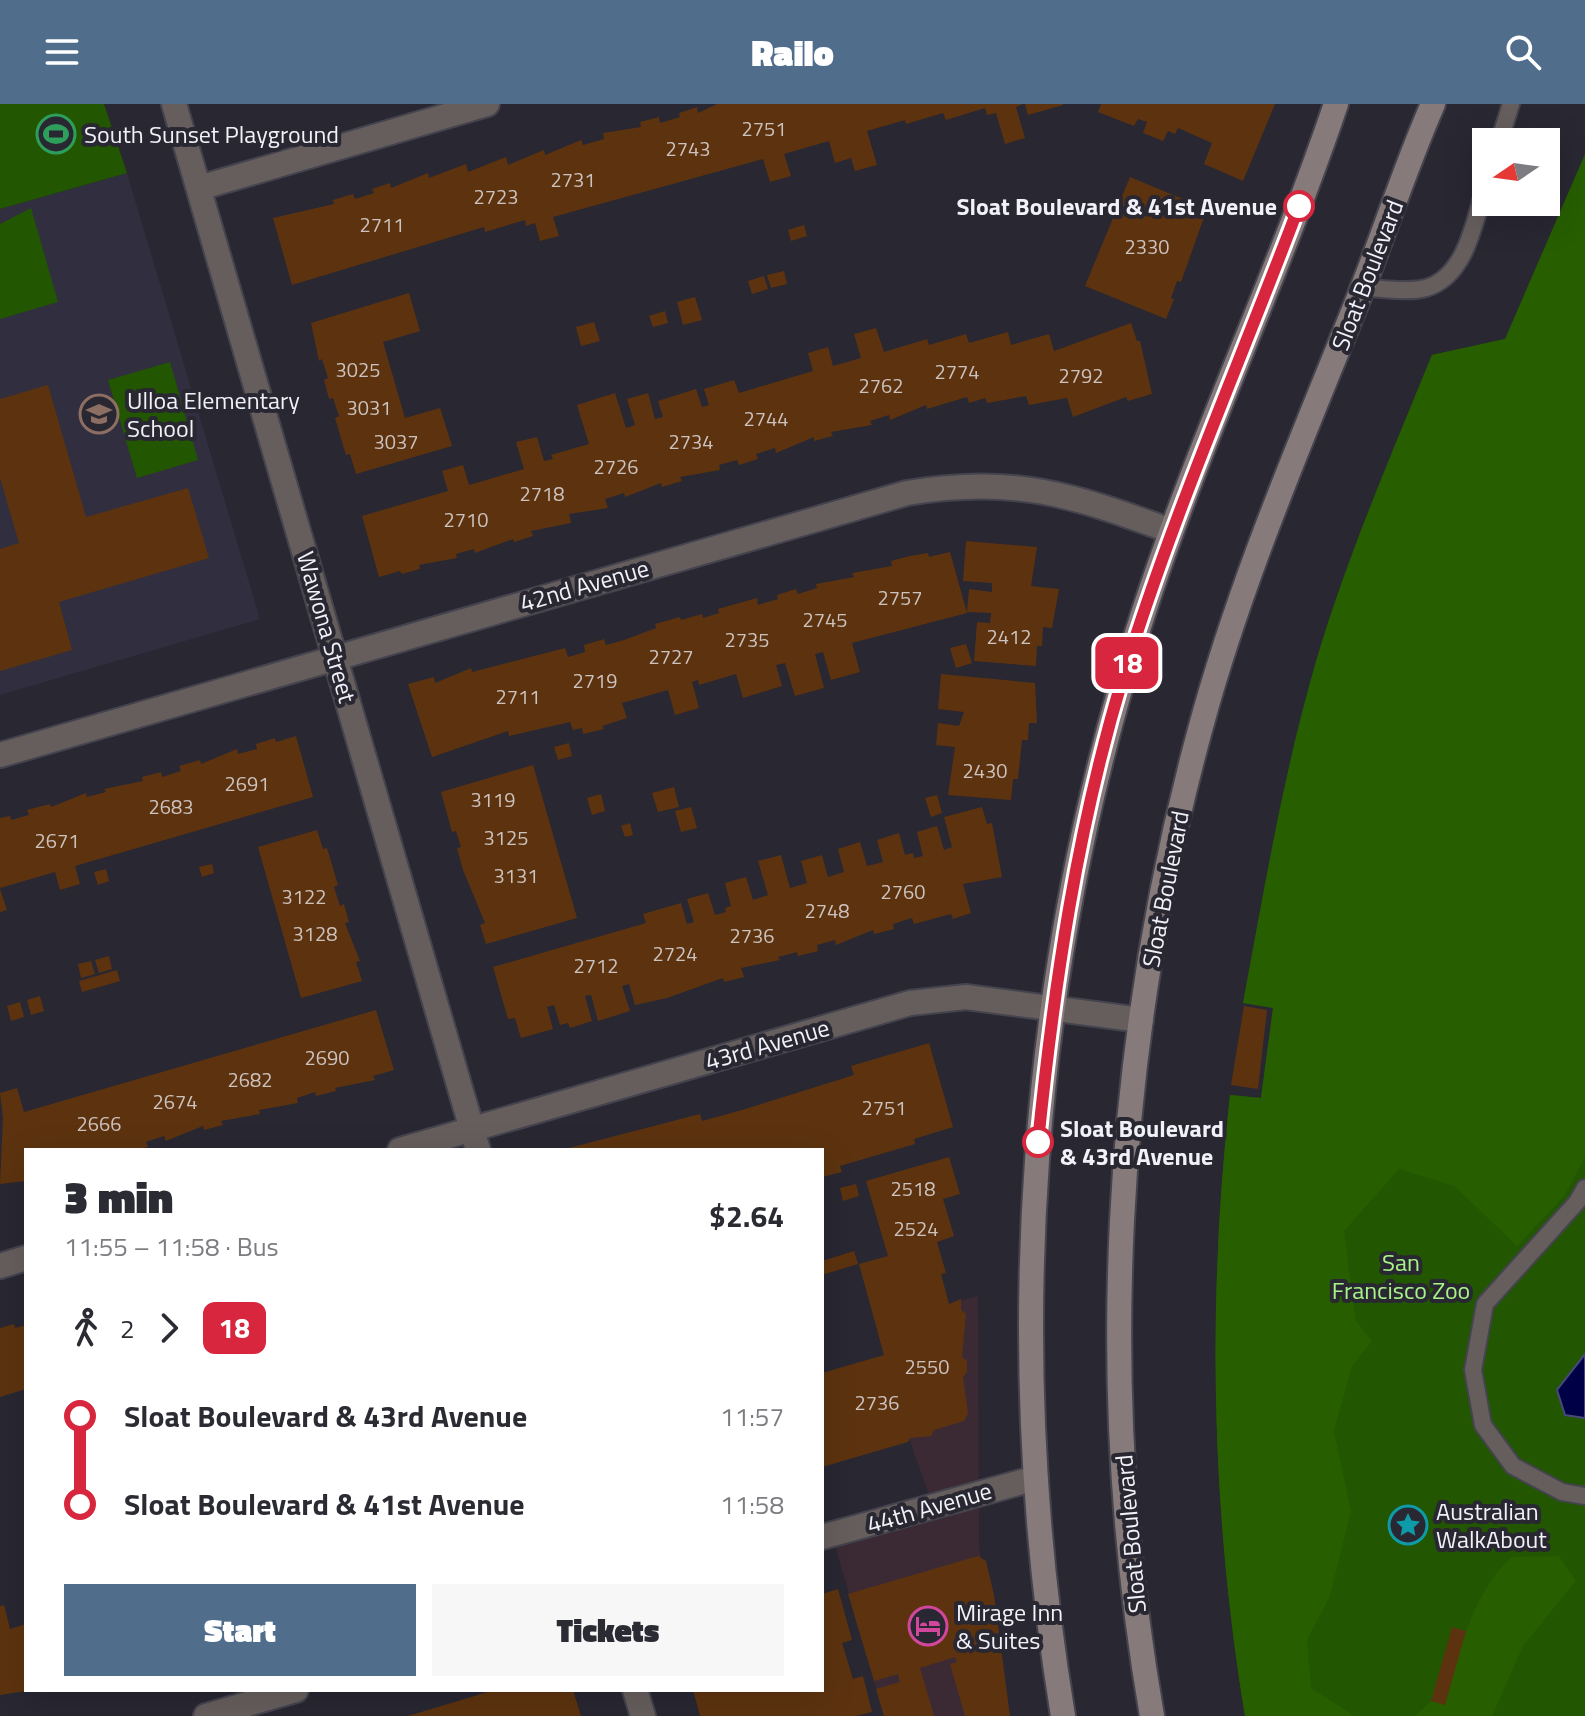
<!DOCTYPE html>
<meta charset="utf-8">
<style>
:root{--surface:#fff;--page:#f7f7f7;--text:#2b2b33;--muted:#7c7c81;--accent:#506d8c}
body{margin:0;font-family:"Titillium Web",sans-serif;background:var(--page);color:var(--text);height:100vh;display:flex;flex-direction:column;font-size:30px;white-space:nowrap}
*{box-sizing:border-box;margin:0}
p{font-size:26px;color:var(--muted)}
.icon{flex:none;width:44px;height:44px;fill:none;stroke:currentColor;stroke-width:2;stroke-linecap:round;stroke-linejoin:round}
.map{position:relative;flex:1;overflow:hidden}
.panel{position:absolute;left:24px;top:1044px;width:800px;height:544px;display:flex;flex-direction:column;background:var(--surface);border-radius:0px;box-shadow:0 8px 32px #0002}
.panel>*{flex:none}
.badge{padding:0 16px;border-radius:12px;font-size:28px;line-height:52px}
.needle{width:52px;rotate:257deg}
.fabs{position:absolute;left:1472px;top:24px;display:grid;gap:16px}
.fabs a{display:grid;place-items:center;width:88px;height:88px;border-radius:0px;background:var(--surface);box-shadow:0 8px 32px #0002;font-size:40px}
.map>.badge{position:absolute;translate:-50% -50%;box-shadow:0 0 0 4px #fff}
.legs{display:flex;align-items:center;gap:12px;height:88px;padding:0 40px;font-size:26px}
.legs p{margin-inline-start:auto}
.overview{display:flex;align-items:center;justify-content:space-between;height:136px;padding:0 40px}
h1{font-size:44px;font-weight:800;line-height:60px}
.button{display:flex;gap:16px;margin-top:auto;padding:16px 40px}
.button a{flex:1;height:92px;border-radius:0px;background:var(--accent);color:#fff;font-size:32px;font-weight:800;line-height:92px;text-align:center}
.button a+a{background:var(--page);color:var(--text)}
ul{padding:0 40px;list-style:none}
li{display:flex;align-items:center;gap:28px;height:88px;font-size:30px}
li i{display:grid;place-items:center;width:12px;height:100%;margin:0 10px;background:currentColor}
li i::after{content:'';width:20px;height:20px;margin:-10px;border:6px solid;border-radius:50%;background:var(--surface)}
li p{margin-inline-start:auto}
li:first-child i{background:linear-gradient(#0000 50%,currentColor 0)}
li:last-child i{background:linear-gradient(currentColor 50%,#0000 0)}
header{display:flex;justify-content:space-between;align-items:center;height:104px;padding:0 40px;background:var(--accent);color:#fff;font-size:36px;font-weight:800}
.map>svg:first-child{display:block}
.commercial{fill:#3b2a34}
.built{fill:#302e3f}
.green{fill:#225600}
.forest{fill:#275e00}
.water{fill:#000046;stroke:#48487c;stroke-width:2}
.building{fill:#5d330f}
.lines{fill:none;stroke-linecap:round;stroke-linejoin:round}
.lane-casing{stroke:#44434e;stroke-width:20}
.street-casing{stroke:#44434e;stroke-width:28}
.secondary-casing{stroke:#44434e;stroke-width:28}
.lane{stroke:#655e5d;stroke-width:16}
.street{stroke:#655e5d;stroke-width:24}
.secondary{stroke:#867b7a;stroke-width:24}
.line-1-casing{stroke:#fff;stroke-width:18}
.line-1{stroke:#d7263d;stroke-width:12}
.stop-1-dot{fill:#fff;stroke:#d7263d;stroke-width:4}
.labels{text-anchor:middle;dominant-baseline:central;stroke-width:8;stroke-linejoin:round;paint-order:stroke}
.number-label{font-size:20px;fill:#ccc2be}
.poi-label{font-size:24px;fill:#f1f1f9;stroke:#282732;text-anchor:start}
.stop-label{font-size:24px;font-weight:bold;fill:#f1f1f9;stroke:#282732;text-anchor:end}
.street-label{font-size:24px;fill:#f1f1f9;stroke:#282732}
.park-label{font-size:24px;fill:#a8f488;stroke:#282732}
</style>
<header><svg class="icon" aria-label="menu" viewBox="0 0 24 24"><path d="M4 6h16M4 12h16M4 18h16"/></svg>Railo<svg class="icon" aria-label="search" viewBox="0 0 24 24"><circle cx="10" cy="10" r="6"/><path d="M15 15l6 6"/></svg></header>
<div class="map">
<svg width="1585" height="1612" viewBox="0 0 1585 1612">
<rect width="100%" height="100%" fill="#282732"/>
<path class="commercial" d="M 978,1192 L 979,1441 L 1001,1612 L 884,1612 L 832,1431 L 933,1401 L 914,1349 L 876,1220 Z"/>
<path class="built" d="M 127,69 L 260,515 L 0,591 L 0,105 Z"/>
<path class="green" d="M 0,0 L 104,0 L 127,69 L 0,105 Z
M 1585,60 L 1585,1612 L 1245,1612 C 1211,1406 1207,1198 1230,991 L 1261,994 L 1273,904 L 1243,899 C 1268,766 1290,629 1334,501 C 1363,416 1398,334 1432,251 L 1505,235 Z
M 31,104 L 58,198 L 0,215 L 0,120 Z
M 170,258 L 198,356 L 137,374 L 108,276 Z"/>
<path class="forest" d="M 1585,50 L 1585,1053 L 1565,1091 L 1517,1142 L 1454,1082 L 1399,1065 L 1344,1127 L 1356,1217 L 1372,1237 L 1352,1262 L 1334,1327 L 1351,1407 L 1330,1492 L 1307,1536 L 1311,1584 L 1355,1612 L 1245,1612 C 1211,1406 1207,1198 1230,991 L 1261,994 L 1273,904 L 1243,899 C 1268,766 1290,629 1334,501 C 1363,416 1398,334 1432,251 L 1505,235 Z
M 1559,1452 L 1576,1477 L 1523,1542 L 1492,1612 L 1415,1612 L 1431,1597 L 1445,1601 C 1461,1545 1469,1495 1511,1453 Z"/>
<path class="water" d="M 1585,1250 L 1585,1314 L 1565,1311 L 1557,1286 Z"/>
<path class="building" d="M 717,0 L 1023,0 L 1016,3 L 1025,34 L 1005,40 L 996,9 L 987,11 L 985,4 L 946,16 L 943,9 L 906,20 L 905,16 L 867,27 L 877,61 L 855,67 L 851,54 L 835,59 L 829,37 L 784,50 L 791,72 L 770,78 L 763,55 L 553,113 L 559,132 L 540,137 L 535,119 L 526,122 L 525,116 L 485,128 L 484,123 L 292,181 L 273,114 L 334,100 L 333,96 L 353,90 L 355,95 L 374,89 L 372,85 L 390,79 L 391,84 L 428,69 L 429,74 L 466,60 L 468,68 L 506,53 L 508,61 L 544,46 L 545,51 L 581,36 L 583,41 L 604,35 L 603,29 L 641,23 L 640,18 L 659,13 L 660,19 L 680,13 L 679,9 L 697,3 L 698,9 Z
M 1025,0 L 1063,0 L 1063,1 L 1028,11 Z
M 1101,0 L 1275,0 L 1243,77 L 1204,60 L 1212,39 L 1178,24 L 1175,30 L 1168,27 L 1163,37 L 1143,29 L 1147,18 L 1138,15 L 1134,22 L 1098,8 Z
M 1130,73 L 1207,105 L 1181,178 L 1177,177 L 1171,194 L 1174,195 L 1166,215 L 1085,182 Z
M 804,121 L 807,132 L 791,137 L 788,126 Z
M 784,167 L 787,180 L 771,184 L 767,171 Z
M 764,172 L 768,185 L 752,190 L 748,177 Z
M 409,189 L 420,227 L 383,238 L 405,314 L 440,304 L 452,342 L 356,370 L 350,350 L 346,351 L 335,314 L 339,312 L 333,294 L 329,295 L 324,276 L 328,274 L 322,255 L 319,257 L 311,219 Z
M 695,193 L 702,216 L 683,221 L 677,198 Z
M 665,207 L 668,219 L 653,223 L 649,212 Z
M 594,218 L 600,237 L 581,242 L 576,223 Z
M 1131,219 L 1137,237 L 1140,237 L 1152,290 L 1128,297 L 1126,293 L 1073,313 L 1067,294 L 1029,301 L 1026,292 L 987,299 L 985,294 L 969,299 L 967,293 L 927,305 L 926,301 L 890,316 L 889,311 L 870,317 L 872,321 L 831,328 L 833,332 L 814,337 L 814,333 L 776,349 L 775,344 L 756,350 L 758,355 L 739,361 L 737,356 L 719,361 L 720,366 L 680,373 L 682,377 L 662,383 L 661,379 L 625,393 L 624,389 L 605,395 L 608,404 L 569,410 L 571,419 L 531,427 L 533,432 L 514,438 L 513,435 L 475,449 L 474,445 L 456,450 L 457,454 L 419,461 L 420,465 L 402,470 L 400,467 L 379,473 L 362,412 L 448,387 L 442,367 L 463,361 L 469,381 L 524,365 L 516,338 L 537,333 L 544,357 L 553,355 L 551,351 L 589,340 L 577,301 L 615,289 L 626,324 L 635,321 L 627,295 L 648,289 L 655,315 L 663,313 L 658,297 L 696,285 L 702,303 L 709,301 L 704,285 L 734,276 L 739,289 L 813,267 L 808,249 L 828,243 L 833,262 L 861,254 L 854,230 L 876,224 L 884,248 L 927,235 L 929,241 L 966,230 L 969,239 L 1008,228 L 1011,241 L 1049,230 L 1054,247 Z
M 48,281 L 86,413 L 188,384 L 209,454 L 59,498 L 72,546 L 0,567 L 0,445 L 19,439 L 0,374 L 0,295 Z
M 966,437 L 1037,443 L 1031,482 L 1059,485 L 1052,524 L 1043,523 L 1042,542 L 1037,542 L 1036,562 L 974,557 L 977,518 L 990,519 L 991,509 L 967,508 L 969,485 L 992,488 L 992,479 L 963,477 Z
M 950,448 L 967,509 L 852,539 L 860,568 L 831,576 L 823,548 L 815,550 L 824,584 L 795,592 L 785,559 L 776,561 L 782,582 L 743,594 L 736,570 L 699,581 L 698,576 L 692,578 L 699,604 L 675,611 L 668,586 L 622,599 L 627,614 L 602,622 L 604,625 L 583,630 L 582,624 L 573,626 L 570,618 L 509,632 L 508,627 L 432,653 L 408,580 L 434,573 L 435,579 L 471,564 L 472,568 L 565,544 L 568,553 L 585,548 L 584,541 L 604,535 L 606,541 L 624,536 L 656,524 L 655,520 L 680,513 L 681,516 L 702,510 L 703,514 L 719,509 L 718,505 L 757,494 L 758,501 L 778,495 L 777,491 L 796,485 L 798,490 L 817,484 L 816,480 L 854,473 L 852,469 L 892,462 L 891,457 L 910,452 L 928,449 L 929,453 Z
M 966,540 L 972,559 L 956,564 L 950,544 Z
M 941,570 L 1035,579 L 1037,619 L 1029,619 L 1028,636 L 1022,636 L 1018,675 L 1013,675 L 1011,696 L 948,691 L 955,643 L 936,641 L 938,619 L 959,622 L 964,608 L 938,605 Z
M 296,632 L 313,693 L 75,762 L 80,780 L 60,786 L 55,768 L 0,784 L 0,714 L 10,712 L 11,716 L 29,711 L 27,706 L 50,700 L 51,703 L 86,689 L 87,693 L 106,688 L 104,685 L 143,677 L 142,673 L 161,668 L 162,673 L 181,667 L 179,662 L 200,656 L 201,660 L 237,645 L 238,650 L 257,645 L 256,640 L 275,634 L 276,638 Z
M 569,639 L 572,652 L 558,656 L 554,643 Z
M 533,661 L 577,814 L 486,840 L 480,821 L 485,819 L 463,766 L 457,744 L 461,743 L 456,727 L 452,728 L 441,688 Z
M 674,683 L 679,703 L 658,708 L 652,689 Z
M 601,690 L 605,707 L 592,711 L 587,694 Z
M 937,691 L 942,709 L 931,713 L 925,694 Z
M 691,703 L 697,724 L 681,728 L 675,707 Z
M 982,703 L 987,720 L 992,719 L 1002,773 L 963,780 L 971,809 L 953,815 L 951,810 L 914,820 L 912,814 L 893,820 L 894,825 L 874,830 L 873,826 L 836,841 L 835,836 L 817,841 L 818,847 L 798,852 L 797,848 L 778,853 L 780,856 L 741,864 L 744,873 L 724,878 L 723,874 L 667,894 L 635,901 L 629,880 L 622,882 L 630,907 L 598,917 L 591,891 L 585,892 L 592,917 L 570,924 L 568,919 L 560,921 L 554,901 L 547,903 L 553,925 L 521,934 L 515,914 L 508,915 L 493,863 L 646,819 L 643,810 L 681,799 L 687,820 L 694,818 L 687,795 L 708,789 L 715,811 L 726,808 L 725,804 L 731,802 L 725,779 L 746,773 L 753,796 L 768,791 L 758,757 L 781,751 L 790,784 L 807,779 L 801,757 L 822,751 L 828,773 L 844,768 L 838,745 L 860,738 L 867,762 L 883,758 L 877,736 L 899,729 L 905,751 L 913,749 L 914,754 L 923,752 L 917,728 L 937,722 L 944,746 L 952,743 L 944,713 Z
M 630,719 L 633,731 L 625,733 L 621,722 Z
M 317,726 L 323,745 L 327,744 L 338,781 L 334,783 L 340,802 L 344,800 L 349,818 L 345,819 L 360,857 L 356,858 L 362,877 L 301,894 L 258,743 Z
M 212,760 L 214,769 L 202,773 L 199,763 Z
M 106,765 L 109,777 L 98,781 L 94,768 Z
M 0,785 L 7,806 L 0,808 Z
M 109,852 L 112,865 L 99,869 L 95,856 Z
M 91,857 L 95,870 L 81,874 L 78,860 Z
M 117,866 L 120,877 L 82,888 L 79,877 Z
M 40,892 L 44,907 L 31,911 L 27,896 Z
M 20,898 L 24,913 L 11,917 L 7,902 Z
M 1244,902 L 1267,906 L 1258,985 L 1231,981 Z
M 376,906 L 394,966 L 373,972 L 375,976 L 335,984 L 336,987 L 316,992 L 315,988 L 297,994 L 298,999 L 259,1006 L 260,1010 L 221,1017 L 223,1021 L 204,1026 L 203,1022 L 166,1037 L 164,1032 L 146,1038 L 148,1043 L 136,1046 L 26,1046 L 26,1077 L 0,1080 L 3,1014 L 0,989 L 17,984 L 24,1008 Z
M 929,939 L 953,1023 L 914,1035 L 915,1040 L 840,1062 L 842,1068 L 822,1073 L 822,1046 L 561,1046 L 700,1010 L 702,1017 L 742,1006 L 854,971 L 851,962 Z
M 949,1053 L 960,1090 L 943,1095 L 954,1132 L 937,1138 L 946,1169 L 941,1170 L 949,1200 L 961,1195 L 961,1206 L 966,1210 L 962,1253 L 967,1257 L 967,1268 L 963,1273 L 968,1310 L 964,1317 L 934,1326 L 931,1332 L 910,1334 L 908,1338 L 822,1363 L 822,1269 L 884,1251 L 859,1160 L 888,1152 L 866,1077 Z
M 856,1080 L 859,1092 L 843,1097 L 840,1084 Z
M 854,1147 L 858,1160 L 822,1171 L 822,1157 Z
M 14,1220 L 15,1224 L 26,1221 L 26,1285 L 0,1293 L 0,1224 Z
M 978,1452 L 986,1457 L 994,1491 L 1010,1612 L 965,1612 L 950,1560 L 957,1558 L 955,1553 L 920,1564 L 934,1612 L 884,1612 L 876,1585 L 900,1578 L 898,1570 L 874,1577 L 848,1490 Z
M 838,1485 L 852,1536 L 842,1539 L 853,1575 L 863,1572 L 872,1608 L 856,1612 L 700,1612 L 693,1586 L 822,1586 L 822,1490 Z
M 4,1501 L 10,1525 L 26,1520 L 26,1587 L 0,1591 L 0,1502 Z
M 1452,1523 L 1466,1527 L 1445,1601 L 1431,1597 Z
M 573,1586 L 581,1612 L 408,1612 L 491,1587 Z"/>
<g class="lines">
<g class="lane-casing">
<path id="lane" d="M 1499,38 L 1511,0
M 1362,184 C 1381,184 1408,189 1426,184 C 1467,172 1475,115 1486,79
M 1585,1084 L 1577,1098 L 1485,1200 L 1473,1266 L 1483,1321 L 1513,1362 L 1562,1388 L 1585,1392"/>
</g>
<g class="street-casing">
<path id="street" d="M 174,0 L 478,1046
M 199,84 L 487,0
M 0,651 L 907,389 C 1014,371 1073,391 1171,427
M 400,1046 L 910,899 L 966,893 L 1141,916
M 0,1162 L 26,1154
M 822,1433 L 1036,1374
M 635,1586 L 643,1612
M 206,1612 L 296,1586"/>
</g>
<g class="secondary-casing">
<path id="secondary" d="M 1063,1612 C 1002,1243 1028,863 1144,507 C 1200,335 1278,171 1336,0
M 1152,1612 C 1095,1286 1113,946 1200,626 C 1239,481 1299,342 1355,203 C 1382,136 1404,66 1433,0"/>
</g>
<use href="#lane" class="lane"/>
<use href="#street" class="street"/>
<use href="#secondary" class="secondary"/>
</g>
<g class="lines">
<g class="line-1-casing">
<path id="line-1" d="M 1038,1038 C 1054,881 1077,725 1123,573 C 1172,412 1240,259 1299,102"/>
</g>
<use href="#line-1" class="line-1"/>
</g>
<defs>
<g id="stadium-ring" transform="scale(2)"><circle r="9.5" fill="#282732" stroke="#2e9e5b" stroke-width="1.5"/><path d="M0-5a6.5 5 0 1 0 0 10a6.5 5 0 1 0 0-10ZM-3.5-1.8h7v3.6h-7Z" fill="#2e9e5b"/></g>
<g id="school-ring" transform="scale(2)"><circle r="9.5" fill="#282732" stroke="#8d6e63" stroke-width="1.5"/><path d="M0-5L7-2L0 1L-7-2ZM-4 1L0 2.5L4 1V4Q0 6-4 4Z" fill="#8d6e63"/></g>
<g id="sight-ring" transform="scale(2)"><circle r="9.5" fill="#282732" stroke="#0f9aa8" stroke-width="1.5"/><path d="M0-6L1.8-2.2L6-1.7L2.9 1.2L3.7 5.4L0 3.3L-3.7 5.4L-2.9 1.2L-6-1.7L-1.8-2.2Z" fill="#0f9aa8"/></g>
<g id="hotel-ring" transform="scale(2)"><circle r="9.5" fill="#282732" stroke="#d1479c" stroke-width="1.5"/><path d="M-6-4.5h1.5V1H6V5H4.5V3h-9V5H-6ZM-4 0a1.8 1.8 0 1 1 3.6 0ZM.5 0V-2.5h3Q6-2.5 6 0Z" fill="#d1479c"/></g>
</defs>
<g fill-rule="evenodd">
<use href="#stadium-ring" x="56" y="30"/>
<use href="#school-ring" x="99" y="310"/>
<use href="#sight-ring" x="1408" y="1421"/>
<use href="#hotel-ring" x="928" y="1522"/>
</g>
<g class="stop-1-dot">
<circle cx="1299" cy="102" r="14"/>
<circle cx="1038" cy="1038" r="14"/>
</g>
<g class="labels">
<g class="number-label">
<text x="764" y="24">2751</text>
<text x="688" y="44">2743</text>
<text x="573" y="75">2731</text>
<text x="496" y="92">2723</text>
<text x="382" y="120">2711</text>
<text x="1147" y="142">2330</text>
<text x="358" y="265">3025</text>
<text x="957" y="267">2774</text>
<text x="1081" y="271">2792</text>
<text x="881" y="281">2762</text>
<text x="369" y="303">3031</text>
<text x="766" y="314">2744</text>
<text x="396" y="337">3037</text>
<text x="691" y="337">2734</text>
<text x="616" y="362">2726</text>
<text x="542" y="389">2718</text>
<text x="466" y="415">2710</text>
<text x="900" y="493">2757</text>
<text x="825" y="515">2745</text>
<text x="1009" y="532">2412</text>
<text x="747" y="535">2735</text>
<text x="671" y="552">2727</text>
<text x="595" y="576">2719</text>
<text x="518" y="592">2711</text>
<text x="985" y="666">2430</text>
<text x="247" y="679">2691</text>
<text x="493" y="695">3119</text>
<text x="171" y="702">2683</text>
<text x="506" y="733">3125</text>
<text x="57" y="736">2671</text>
<text x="516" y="771">3131</text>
<text x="903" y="787">2760</text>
<text x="304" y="792">3122</text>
<text x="827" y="806">2748</text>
<text x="315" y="829">3128</text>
<text x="752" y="831">2736</text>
<text x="675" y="849">2724</text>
<text x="596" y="861">2712</text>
<text x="327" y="953">2690</text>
<text x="250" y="975">2682</text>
<text x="175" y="997">2674</text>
<text x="884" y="1003">2751</text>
<text x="99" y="1019">2666</text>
<text x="913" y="1084">2518</text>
<text x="916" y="1124">2524</text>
<text x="927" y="1262">2550</text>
<text x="877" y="1298">2736</text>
</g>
<g class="poi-label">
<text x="84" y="30">South Sunset Playground</text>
<text x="127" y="296">Ulloa Elementary<tspan x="127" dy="28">School</tspan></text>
<text x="1436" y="1407">Australian<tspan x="1436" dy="28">WalkAbout</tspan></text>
<text x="956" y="1508">Mirage Inn<tspan x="956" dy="28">&amp; Suites</tspan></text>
</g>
<g class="stop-label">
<text x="1277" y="102">Sloat Boulevard &amp; 41st Avenue</text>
<text x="1060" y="1024" text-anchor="start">Sloat Boulevard<tspan x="1060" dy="28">&amp; 43rd Avenue</tspan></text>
</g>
<g class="street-label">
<text transform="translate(1367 171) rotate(-69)">Sloat Boulevard</text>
<text transform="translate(584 481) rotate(-16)">42nd Avenue</text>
<text transform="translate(327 523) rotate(74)">Wawona Street</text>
<text transform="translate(1165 785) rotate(-79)">Sloat Boulevard</text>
<text transform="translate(767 940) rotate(-16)">43rd Avenue</text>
<text transform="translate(929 1403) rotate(-16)">44th Avenue</text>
<text transform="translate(1130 1430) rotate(-95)">Sloat Boulevard</text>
</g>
<g class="park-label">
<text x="1401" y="1158">San<tspan x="1401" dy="28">Francisco Zoo</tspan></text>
</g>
</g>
</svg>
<div class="fabs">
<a><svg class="needle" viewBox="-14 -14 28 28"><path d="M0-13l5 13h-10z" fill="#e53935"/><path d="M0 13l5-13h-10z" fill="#7c7c81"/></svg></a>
</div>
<b class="badge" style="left:1127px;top:559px;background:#d7263d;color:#fff">18</b>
<section class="panel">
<div class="overview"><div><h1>3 min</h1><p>11:55 – 11:58 · Bus</p></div><b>$2.64</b></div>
<div class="legs"><svg class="icon" aria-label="walk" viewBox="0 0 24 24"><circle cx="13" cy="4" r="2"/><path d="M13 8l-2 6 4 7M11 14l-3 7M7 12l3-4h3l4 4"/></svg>2<svg class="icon" aria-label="forward" viewBox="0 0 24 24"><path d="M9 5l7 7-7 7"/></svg><b class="badge" style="background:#d7263d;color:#fff">18</b></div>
<ul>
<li><i style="color:#d7263d"></i><b>Sloat Boulevard &amp; 43rd Avenue</b><p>11:57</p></li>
<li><i style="color:#d7263d"></i><b>Sloat Boulevard &amp; 41st Avenue</b><p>11:58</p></li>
</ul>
<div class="button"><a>Start</a><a>Tickets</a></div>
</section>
</div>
